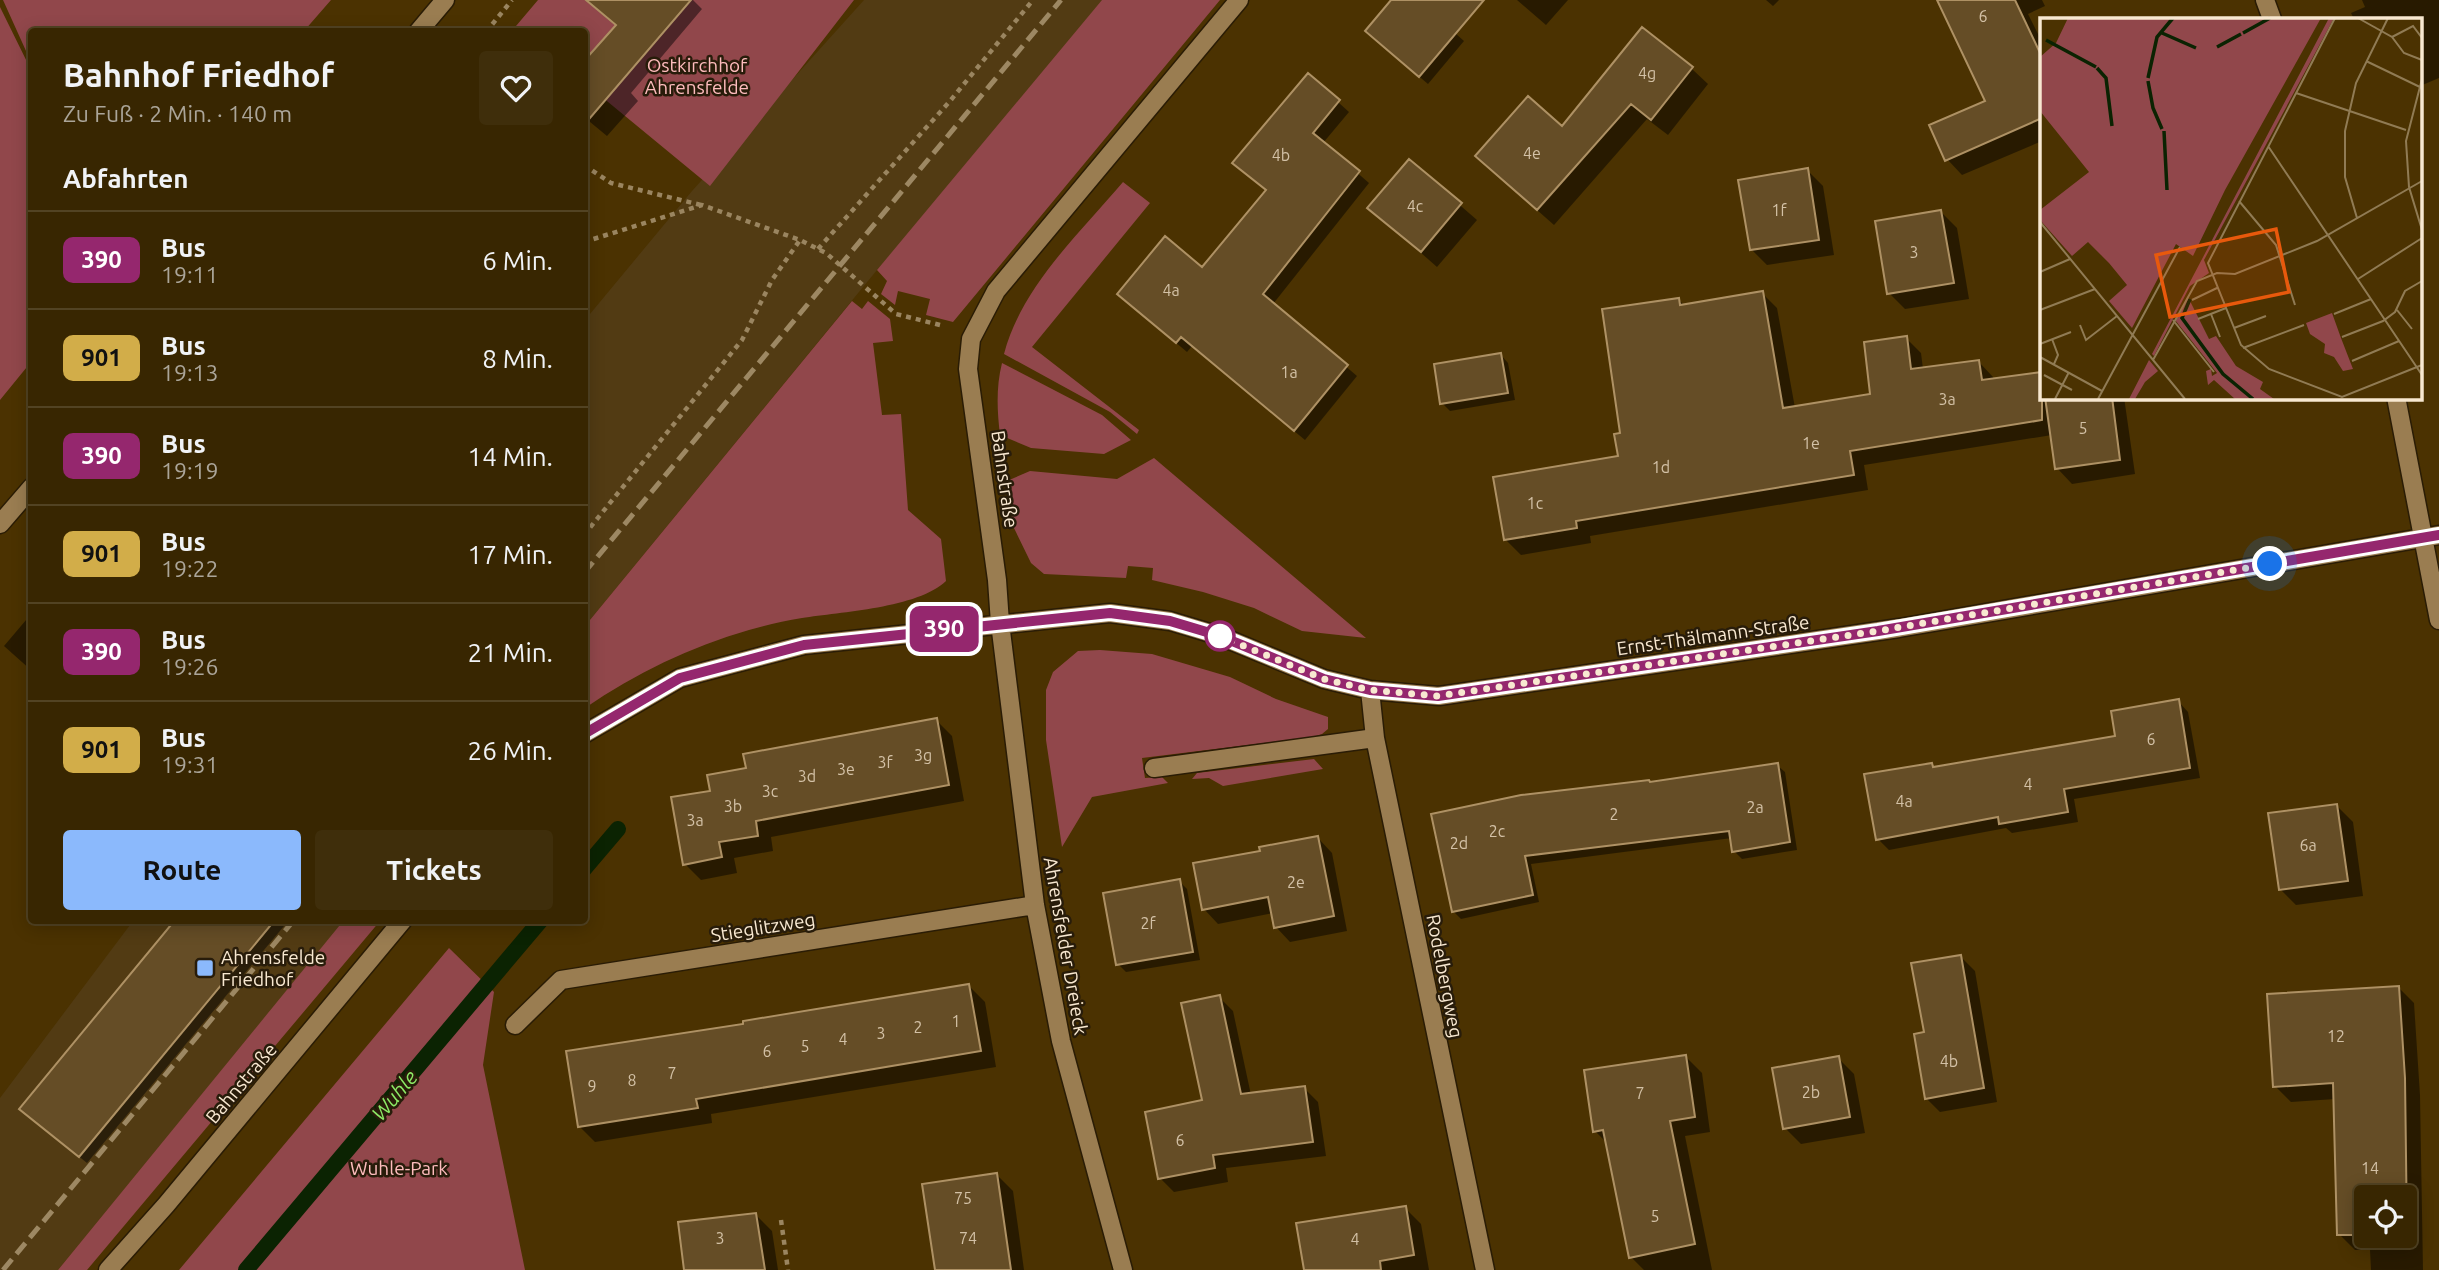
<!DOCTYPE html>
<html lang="de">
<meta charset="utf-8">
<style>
:root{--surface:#382601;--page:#3f2e0b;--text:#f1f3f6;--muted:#aba599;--line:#524323;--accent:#8bb9fc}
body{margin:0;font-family:Ubuntu,sans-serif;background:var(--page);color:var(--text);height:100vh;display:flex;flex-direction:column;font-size:26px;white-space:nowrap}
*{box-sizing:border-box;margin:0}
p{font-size:23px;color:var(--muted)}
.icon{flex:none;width:38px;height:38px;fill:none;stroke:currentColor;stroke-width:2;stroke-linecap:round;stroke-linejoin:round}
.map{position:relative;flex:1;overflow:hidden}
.details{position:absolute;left:28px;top:28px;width:560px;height:896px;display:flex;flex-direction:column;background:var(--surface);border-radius:7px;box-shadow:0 4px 18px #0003,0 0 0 2px var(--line)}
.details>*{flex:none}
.badge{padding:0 14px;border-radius:10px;font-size:24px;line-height:46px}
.buttons{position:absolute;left:2354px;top:1185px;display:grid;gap:14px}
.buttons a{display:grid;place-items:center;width:63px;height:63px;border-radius:7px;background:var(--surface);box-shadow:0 4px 18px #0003,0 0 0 2px var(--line);font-size:35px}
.you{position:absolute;width:35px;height:35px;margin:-18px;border:5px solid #fff;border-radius:50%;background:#1a73e8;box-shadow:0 0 0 10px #1a73e833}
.map>.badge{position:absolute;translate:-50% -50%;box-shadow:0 0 0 4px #fff}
h2{padding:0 35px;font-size:26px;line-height:63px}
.round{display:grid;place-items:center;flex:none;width:74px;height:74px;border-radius:7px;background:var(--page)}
.head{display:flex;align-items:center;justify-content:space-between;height:119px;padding:0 35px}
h1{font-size:33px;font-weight:600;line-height:52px}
.primary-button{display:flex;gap:14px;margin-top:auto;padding:14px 35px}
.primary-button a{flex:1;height:80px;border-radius:7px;background:var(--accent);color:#111;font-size:28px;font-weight:600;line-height:80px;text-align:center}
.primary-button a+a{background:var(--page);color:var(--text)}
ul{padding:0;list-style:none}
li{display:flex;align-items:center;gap:21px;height:98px;padding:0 35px;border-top:2px solid var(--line)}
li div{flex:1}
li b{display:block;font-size:26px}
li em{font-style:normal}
li .badge{min-width:77px;font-weight:700;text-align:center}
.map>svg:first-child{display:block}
.built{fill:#523b13}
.green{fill:#91474b}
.shadow{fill:#0007;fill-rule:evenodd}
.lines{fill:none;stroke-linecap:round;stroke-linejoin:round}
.stream{stroke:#0b2302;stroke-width:16}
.building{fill:#654d26;stroke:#ae9164;stroke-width:2}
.minor-casing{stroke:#2a1c05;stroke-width:21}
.path{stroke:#9a8560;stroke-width:4.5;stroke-dasharray:5 5;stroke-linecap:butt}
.minor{stroke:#9a7d51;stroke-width:18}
.rail{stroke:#9d8863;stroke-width:5;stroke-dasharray:14 7;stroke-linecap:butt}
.line-casing{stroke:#fff;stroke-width:16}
.line{stroke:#95276e;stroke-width:10}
.walk{stroke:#f8e8d1;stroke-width:7;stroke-dasharray:0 12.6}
.stop-dot{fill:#fff;stroke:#95276e;stroke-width:3.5}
.poi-dot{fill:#8bb9fc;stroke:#281c0a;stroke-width:2.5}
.labels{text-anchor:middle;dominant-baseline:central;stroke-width:5;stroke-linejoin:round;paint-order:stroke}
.number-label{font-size:16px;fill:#d3c1a6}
.park-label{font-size:19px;fill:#febcbd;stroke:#281c0a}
.street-label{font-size:19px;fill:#f8e8d1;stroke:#281c0a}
.poi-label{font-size:19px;fill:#f8e8d1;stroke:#281c0a;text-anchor:start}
.water-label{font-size:21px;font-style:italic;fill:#8ce965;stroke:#281c0a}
.inset-river{fill:none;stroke:#0b2302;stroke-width:3.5}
.inset-road{fill:none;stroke:#907b54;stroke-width:2}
.view{fill:#e8590c;fill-opacity:0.15;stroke:#e8590c;stroke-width:3.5}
.inset-edge{fill:none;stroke:#f8e8d1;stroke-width:3.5}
</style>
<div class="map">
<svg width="2439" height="1270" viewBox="0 0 2439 1270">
<rect width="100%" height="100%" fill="#4b3201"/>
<path class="built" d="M 864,0 L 1171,0 L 1090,26 L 877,270 L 585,626 L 585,320 L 692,191 Z
M 133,921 L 344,921 L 58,1270 L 0,1270 L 0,1098 Z"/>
<path class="green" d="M 3,0 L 331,0 L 304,31 L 32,32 L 31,62 Z
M 538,0 L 854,0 L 710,186 L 585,83 L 584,32 L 522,31 L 516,26 Z
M 1102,0 L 1220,0 L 953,322 L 926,315 L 930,299 L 898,291 L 895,305 L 881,294 L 887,281 L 877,270 Z
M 0,7 L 32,72 L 31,362 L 0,400 Z
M 1123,182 L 1150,203 L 1032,347 L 1139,430 L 1137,434 L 1110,412 L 1004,354 C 1022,286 1079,234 1123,182 Z
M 852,301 L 862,309 L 868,301 L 890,319 L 893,341 L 873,343 L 882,415 L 901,414 L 908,510 L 941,539 L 946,581 C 918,608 840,612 802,618 C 784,621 766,625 749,630 C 690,647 636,673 585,708 L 585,626 Z
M 1002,363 L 1102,415 L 1131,440 L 1104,454 L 1031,448 L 1000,435 C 997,410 996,387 1002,363 Z
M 1154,458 L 1366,638 L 1302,631 L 1254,608 L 1203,592 L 1152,580 L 1153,568 L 1128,566 L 1126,578 L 1044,574 L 1031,563 L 1013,526 L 1007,481 L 1030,471 L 1117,479 Z
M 1100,650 L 1152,654 L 1230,677 L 1276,699 L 1328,717 L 1328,729 L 1322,734 L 1313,737 L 1142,758 L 1145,778 L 1162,777 L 1168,783 L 1092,797 L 1062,847 L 1046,740 L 1046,690 L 1053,672 L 1078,651 Z
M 1314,759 L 1323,769 L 1223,786 L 1209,778 L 1192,779 L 1197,773 Z
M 344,920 L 380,921 L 87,1270 L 58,1270 Z
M 449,948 L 494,992 L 483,1065 L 525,1270 L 179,1270 Z"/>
<path class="shadow" d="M 587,0 L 693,0 L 702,9 L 631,93 L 638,101 L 607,136 L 584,117 L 617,26 Z
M 1394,0 L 1418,0 L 1464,41 L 1428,84 L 1375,39 Z
M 1517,0 L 1568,0 L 1546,25 Z
M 1766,0 L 1779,0 L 1773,6 Z
M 1939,0 L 2042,0 L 2045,6 L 2028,14 L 2042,42 L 2042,141 L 1962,175 L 1947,159 L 1987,101 Z
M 2362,0 L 2439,0 L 2439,78 L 2420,86 L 2420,19 L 2354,19 L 2351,13 L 2365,7 Z
M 1643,29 L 1692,69 L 1708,84 L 1668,135 L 1647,119 L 1554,225 L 1493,171 L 1562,129 Z
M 1308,75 L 1349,112 L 1323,143 L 1369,183 L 1273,304 L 1357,376 L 1305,440 L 1192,346 L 1187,352 L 1130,304 L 1202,269 L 1267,191 L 1245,173 Z
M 1409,161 L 1477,220 L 1437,267 L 1370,208 Z
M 1807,170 L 1823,186 L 1834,255 L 1767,265 L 1751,249 Z
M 1941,212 L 1957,228 L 1969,299 L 1905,309 L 1889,293 Z
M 1762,293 L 1777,308 L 1795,408 L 1872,396 L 1906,338 L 1921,353 L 1923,369 L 1978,361 L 1993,377 L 1994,381 L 2042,397 L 2124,397 L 2135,474 L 2072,484 L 2057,468 L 2052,435 L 1864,465 L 1868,490 L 1590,536 L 1591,543 L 1521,555 L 1506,540 L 1620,457 L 1622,435 L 1678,299 L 1685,306 Z
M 1501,355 L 1508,363 L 1515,400 L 1450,411 L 1442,403 Z
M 32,613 L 32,671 L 4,646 Z
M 2178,701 L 2188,712 L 2200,778 L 2074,799 L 2078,822 L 2012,833 L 2006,828 L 1889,850 L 1878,839 L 1931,765 L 1935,768 L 2117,738 Z
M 936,720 L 952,736 L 964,801 L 771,837 L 773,851 L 734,858 L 737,873 L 701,880 L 685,864 L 712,792 L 748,770 Z
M 1777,765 L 1785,772 L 1797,850 L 1742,859 L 1734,851 L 1732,838 L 1531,864 L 1539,902 L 1461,919 L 1453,911 L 1521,797 L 1651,784 Z
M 2337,806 L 2353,822 L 2363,896 L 2296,905 L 2280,889 Z
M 1318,838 L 1332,853 L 1347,931 L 1290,942 L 1276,927 L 1273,913 L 1218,924 L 1204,909 Z
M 1179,881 L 1187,889 L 1200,960 L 1126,972 L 1118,964 Z
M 177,920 L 289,920 L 87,1163 L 29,1116 Z
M 1961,957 L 1975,971 L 1997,1102 L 1940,1112 L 1926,1098 L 1926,1033 Z
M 969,986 L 985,1002 L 996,1067 L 711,1114 L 712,1123 L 595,1142 L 579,1126 L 745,1025 Z
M 2398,987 L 2414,1003 L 2420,1095 L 2423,1270 L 2371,1270 L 2370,1250 L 2355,1250 L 2339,1234 L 2335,1099 L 2291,1102 L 2275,1086 ZM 2366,1197 L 2404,1197 L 2404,1236 L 2366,1236 Z
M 1219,997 L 1233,1011 L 1251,1095 L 1304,1088 L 1318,1102 L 1326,1156 L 1226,1168 L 1228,1182 L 1174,1192 L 1160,1178 L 1204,1102 Z
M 1686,1057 L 1702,1073 L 1710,1132 L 1685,1136 L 1712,1270 L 1644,1270 L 1631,1257 L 1608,1144 L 1595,1131 Z
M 1838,1058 L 1854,1074 L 1865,1133 L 1801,1144 L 1785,1128 Z
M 997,1175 L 1013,1191 L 1024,1270 L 936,1270 Z
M 1405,1208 L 1421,1224 L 1429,1270 L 1306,1270 Z
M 756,1215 L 772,1231 L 778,1270 L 686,1270 Z"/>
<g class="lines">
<path class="stream" d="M 584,869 L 618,829
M 246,1270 L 541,920"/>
</g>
<path class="building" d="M 586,0 L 691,0 L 584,125 L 584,61 L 616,25 Z
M 1391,0 L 1484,0 L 1419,77 L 1365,31 Z
M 1937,0 L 2015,0 L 2042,57 L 2042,118 L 1945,161 L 1929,125 L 1985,101 Z
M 1642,27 L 1693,67 L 1651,120 L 1631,104 L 1537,210 L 1475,156 L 1528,96 L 1562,126 Z
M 1308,73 L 1340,100 L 1313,133 L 1360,171 L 1263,294 L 1348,365 L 1294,431 L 1181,337 L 1176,343 L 1117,294 L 1165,236 L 1202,267 L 1266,190 L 1232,163 Z
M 1409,159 L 1462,203 L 1421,252 L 1367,208 Z
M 1808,168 L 1819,240 L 1750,250 L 1738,180 Z
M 1941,210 L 1954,283 L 1887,294 L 1875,221 Z
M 1763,291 L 1783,408 L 1870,394 L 1864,342 L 1907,336 L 1911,369 L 1979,360 L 1982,380 L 2042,372 L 2042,420 L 1850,451 L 1854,475 L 1576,521 L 1577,528 L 1504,540 L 1493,477 L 1618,456 L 1614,434 L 1620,433 L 1602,309 L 1679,298 L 1680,305 Z
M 1501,353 L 1508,393 L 1440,404 L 1434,364 Z
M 2045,397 L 2112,397 L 2120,460 L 2055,469 Z
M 2179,699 L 2190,768 L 2064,789 L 2068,812 L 1999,824 L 1998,817 L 1876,840 L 1864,774 L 1932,763 L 1933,767 L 2115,736 L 2111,711 Z
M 937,718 L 949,785 L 756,821 L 758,836 L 719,842 L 722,857 L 683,865 L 671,797 L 710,791 L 707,775 L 746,768 L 743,754 Z
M 1778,763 L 1790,842 L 1732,852 L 1729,831 L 1525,856 L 1533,895 L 1452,912 L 1431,814 L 1521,795 L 1649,780 L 1650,782 Z
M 2337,804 L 2348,881 L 2279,890 L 2268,813 Z
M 1318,836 L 1334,916 L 1274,928 L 1268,897 L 1202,910 L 1193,863 L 1260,851 L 1259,847 Z
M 1180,879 L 1193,952 L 1116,965 L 1103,893 Z
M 175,920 L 275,920 L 79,1157 L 19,1109 Z
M 1961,955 L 1984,1088 L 1925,1099 L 1914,1034 L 1924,1032 L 1911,963 Z
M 969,984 L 981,1051 L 696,1099 L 698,1108 L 578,1127 L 566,1051 L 743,1024 L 743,1021 Z
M 2399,986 L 2405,1078 L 2407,1234 L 2404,1234 L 2404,1197 L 2366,1197 L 2366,1235 L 2337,1235 L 2333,1083 L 2273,1087 L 2267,994 Z
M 1220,995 L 1241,1094 L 1305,1086 L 1313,1142 L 1213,1155 L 1215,1168 L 1158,1179 L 1145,1112 L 1202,1100 L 1181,1003 Z
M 1686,1055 L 1695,1117 L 1670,1121 L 1695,1244 L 1629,1258 L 1603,1130 L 1593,1132 L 1584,1070 Z
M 1839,1056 L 1850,1117 L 1783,1129 L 1772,1068 Z
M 997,1173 L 1011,1270 L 935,1270 L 922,1184 Z
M 1406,1206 L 1414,1255 L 1380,1261 L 1381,1270 L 1304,1270 L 1296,1223 Z
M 756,1213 L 765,1270 L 684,1270 L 678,1222 Z"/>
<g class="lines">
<g class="minor-casing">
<path id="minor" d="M 2265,0 L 2272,19
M 418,32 L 445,0
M 2396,397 L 2439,620
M 0,524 L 32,487
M 1370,690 L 1375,738 L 1485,1270
M 584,734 L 680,678 L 804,645 L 1110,613 L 1170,621 L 1220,636 L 1324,679 L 1370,690 L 1439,696 L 1899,628 L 2439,535
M 1154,768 L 1375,738
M 515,1025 L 561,980 L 1035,905
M 108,1270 L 166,1205 L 403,920
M 1123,1270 L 1061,1041 L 1035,905 L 1000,623 L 997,580 L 968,369 L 971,339 L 996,291 L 1239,0"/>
</g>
<path class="path" d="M 486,32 L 512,0
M 584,165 L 611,183 L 701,205
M 584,242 L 702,205 L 800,240 L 826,253 L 896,314 L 940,325
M 818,249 L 950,101 L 1033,0
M 584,519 L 592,526
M 584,535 L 742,340 L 772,280 L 800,240
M 781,1220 L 788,1270"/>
<use href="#minor" class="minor"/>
<path class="rail" d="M 584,573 L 1061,0
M 3,1270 L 294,920"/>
</g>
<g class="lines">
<g class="line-casing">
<path id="line" d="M 584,734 L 680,678 L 804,645 L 1110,613 L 1170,621 L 1220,636 L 1324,679 L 1370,690 L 1438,696 L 1878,631 L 2439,535"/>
</g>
<use href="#line" class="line"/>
<path class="walk" d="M 1220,636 L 1324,679 L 1370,690 L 1438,696 L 1878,631 L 2270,564"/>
</g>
<circle class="stop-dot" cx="1220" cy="636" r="14"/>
<rect class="poi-dot" x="196" y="959" width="18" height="18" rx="3.5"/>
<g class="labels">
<g class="number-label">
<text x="1983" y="16">6</text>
<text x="1647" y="73">4g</text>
<text x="1532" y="153">4e</text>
<text x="1281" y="155">4b</text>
<text x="1415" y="206">4c</text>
<text x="1779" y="210">1f</text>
<text x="1914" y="252">3</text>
<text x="1171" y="290">4a</text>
<text x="1289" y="372">1a</text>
<text x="1947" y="399">3a</text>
<text x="2083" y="428">5</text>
<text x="1811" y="443">1e</text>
<text x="1661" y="467">1d</text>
<text x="1535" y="503">1c</text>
<text x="2151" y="739">6</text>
<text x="923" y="755">3g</text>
<text x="885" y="762">3f</text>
<text x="846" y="769">3e</text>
<text x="807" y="776">3d</text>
<text x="2028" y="784">4</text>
<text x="770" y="791">3c</text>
<text x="1904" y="801">4a</text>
<text x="733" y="806">3b</text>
<text x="1755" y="807">2a</text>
<text x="1614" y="814">2</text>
<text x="695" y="820">3a</text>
<text x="1497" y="831">2c</text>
<text x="1459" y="843">2d</text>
<text x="2308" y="845">6a</text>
<text x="1296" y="882">2e</text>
<text x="1148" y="923">2f</text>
<text x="956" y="1021">1</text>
<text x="918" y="1027">2</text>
<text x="881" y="1033">3</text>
<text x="2336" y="1036">12</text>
<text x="843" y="1039">4</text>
<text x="805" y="1046">5</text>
<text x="767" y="1051">6</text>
<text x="1949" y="1061">4b</text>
<text x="672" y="1073">7</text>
<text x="632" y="1080">8</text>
<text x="592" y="1086">9</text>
<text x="1811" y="1092">2b</text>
<text x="1640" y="1093">7</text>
<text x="1180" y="1140">6</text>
<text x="2370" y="1168">14</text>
<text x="963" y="1198">75</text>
<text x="1655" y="1216">5</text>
<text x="720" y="1238">3</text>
<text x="968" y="1238">74</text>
<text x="1355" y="1239">4</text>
</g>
<g class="park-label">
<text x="697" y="65">Ostkirchhof<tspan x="697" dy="22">Ahrensfelde</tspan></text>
<text x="399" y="1168">Wuhle-Park</text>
</g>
<g class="street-label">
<text transform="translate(1005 479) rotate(82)">Bahnstraße</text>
<text transform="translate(1713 635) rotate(-8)">Ernst-Thälmann-Straße</text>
<text transform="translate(763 927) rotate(-9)">Stieglitzweg</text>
<text transform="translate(1066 946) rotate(80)">Ahrensfelder Dreieck</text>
<text transform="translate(1445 976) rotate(79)">Rodelbergweg</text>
<text transform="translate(241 1083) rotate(-50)">Bahnstraße</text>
</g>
<g class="poi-label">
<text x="221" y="957">Ahrensfelde<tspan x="221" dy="22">Friedhof</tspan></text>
</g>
<g class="water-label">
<text transform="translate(394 1095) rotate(-50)">Wuhle</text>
</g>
</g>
<g transform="translate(2040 18)">
<rect width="382" height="382" fill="#4b3201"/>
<path d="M 28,0 L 281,0 L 185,172 L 153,238 L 136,226 L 92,310 L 69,283 L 87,267 L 69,245 L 48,224 L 32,238 L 0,202 L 0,192 L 49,154 L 0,93 L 0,39 L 16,25 ZM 289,0 L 294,0 L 164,242 L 169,255 L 150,268 L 114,338 L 112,336 ZM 148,279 L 169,321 L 176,318 L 196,348 L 223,364 L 220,371 L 234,381 L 195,381 L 174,362 L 168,367 L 166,353 L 171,351 L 172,358 L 177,355 L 135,302 ZM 292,295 L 301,320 L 313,351 L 303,353 L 294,339 L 284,335 L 285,326 L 270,316 L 266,305 ZM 109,342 L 118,353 L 105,364 L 95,381 L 89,381 Z" fill="#91474b"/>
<path class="inset-river" d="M 122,15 L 156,30M 203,15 L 230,0M 6,22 L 56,49M 177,29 L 201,16M 57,50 L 66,60 L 72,108M 108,60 L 117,19 L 133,0M 108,63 L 113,90 L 122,111M 124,113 L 127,172M 150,281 L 142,300 L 183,356 L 213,381"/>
<path class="inset-road" d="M 295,0 L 168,245 L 201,327 L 229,351 L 302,379 L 382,347M 318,0 L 352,19 L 364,35 L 382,42M 352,19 L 373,8 L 382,20M 326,43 L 382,70M 382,61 L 366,123 L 369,169 L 382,212M 256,75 L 366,112M 228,128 L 382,357M 199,183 L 236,227 L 255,287M 317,200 L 305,159 L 305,113 L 316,65 L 348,0M 0,204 L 145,381M 0,254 L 30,241M 318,261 L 382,220M 152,282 L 177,270M 0,292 L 55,271M 357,292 L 372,311M 171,296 L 180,319M 294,296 L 331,281M 158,301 L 186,290M 133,302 L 174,354M 40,307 L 46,322 L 77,298M 194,310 L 226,298M 302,319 L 343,303 L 355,294 L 365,273 L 382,263M 12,321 L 18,337 L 14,346M 0,326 L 31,314M 203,330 L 264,307M 0,339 L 62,373M 113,342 L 157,263 L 177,255 L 195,256 L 277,223 L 382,163M 312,343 L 359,323M 4,357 L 32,372M 15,381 L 29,354M 58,381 L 140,229"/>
<path class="view" d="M 236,211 L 249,274 L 130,299 L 116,237 Z"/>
<rect width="382" height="382" class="inset-edge"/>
</g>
</svg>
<div class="buttons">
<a><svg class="icon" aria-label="locate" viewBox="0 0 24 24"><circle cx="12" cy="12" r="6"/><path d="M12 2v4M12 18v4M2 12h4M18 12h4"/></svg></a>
</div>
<div class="you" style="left:2270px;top:564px"></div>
<b class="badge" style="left:944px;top:629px;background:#95276e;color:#fff">390</b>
<section class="details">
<div class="head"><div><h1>Bahnhof Friedhof</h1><p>Zu Fuß · 2 Min. · 140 m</p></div><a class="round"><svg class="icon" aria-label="heart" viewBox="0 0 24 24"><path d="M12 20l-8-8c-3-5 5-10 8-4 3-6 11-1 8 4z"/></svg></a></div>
<h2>Abfahrten</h2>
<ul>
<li><span class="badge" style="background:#95276e;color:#fff">390</span><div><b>Bus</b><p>19:11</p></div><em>6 Min.</em></li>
<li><span class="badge" style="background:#d2ad49;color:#111">901</span><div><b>Bus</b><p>19:13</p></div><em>8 Min.</em></li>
<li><span class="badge" style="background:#95276e;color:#fff">390</span><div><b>Bus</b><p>19:19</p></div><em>14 Min.</em></li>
<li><span class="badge" style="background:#d2ad49;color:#111">901</span><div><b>Bus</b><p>19:22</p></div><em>17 Min.</em></li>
<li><span class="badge" style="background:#95276e;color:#fff">390</span><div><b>Bus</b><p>19:26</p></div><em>21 Min.</em></li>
<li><span class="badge" style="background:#d2ad49;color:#111">901</span><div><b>Bus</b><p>19:31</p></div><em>26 Min.</em></li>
</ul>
<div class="primary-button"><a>Route</a><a>Tickets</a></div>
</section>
</div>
